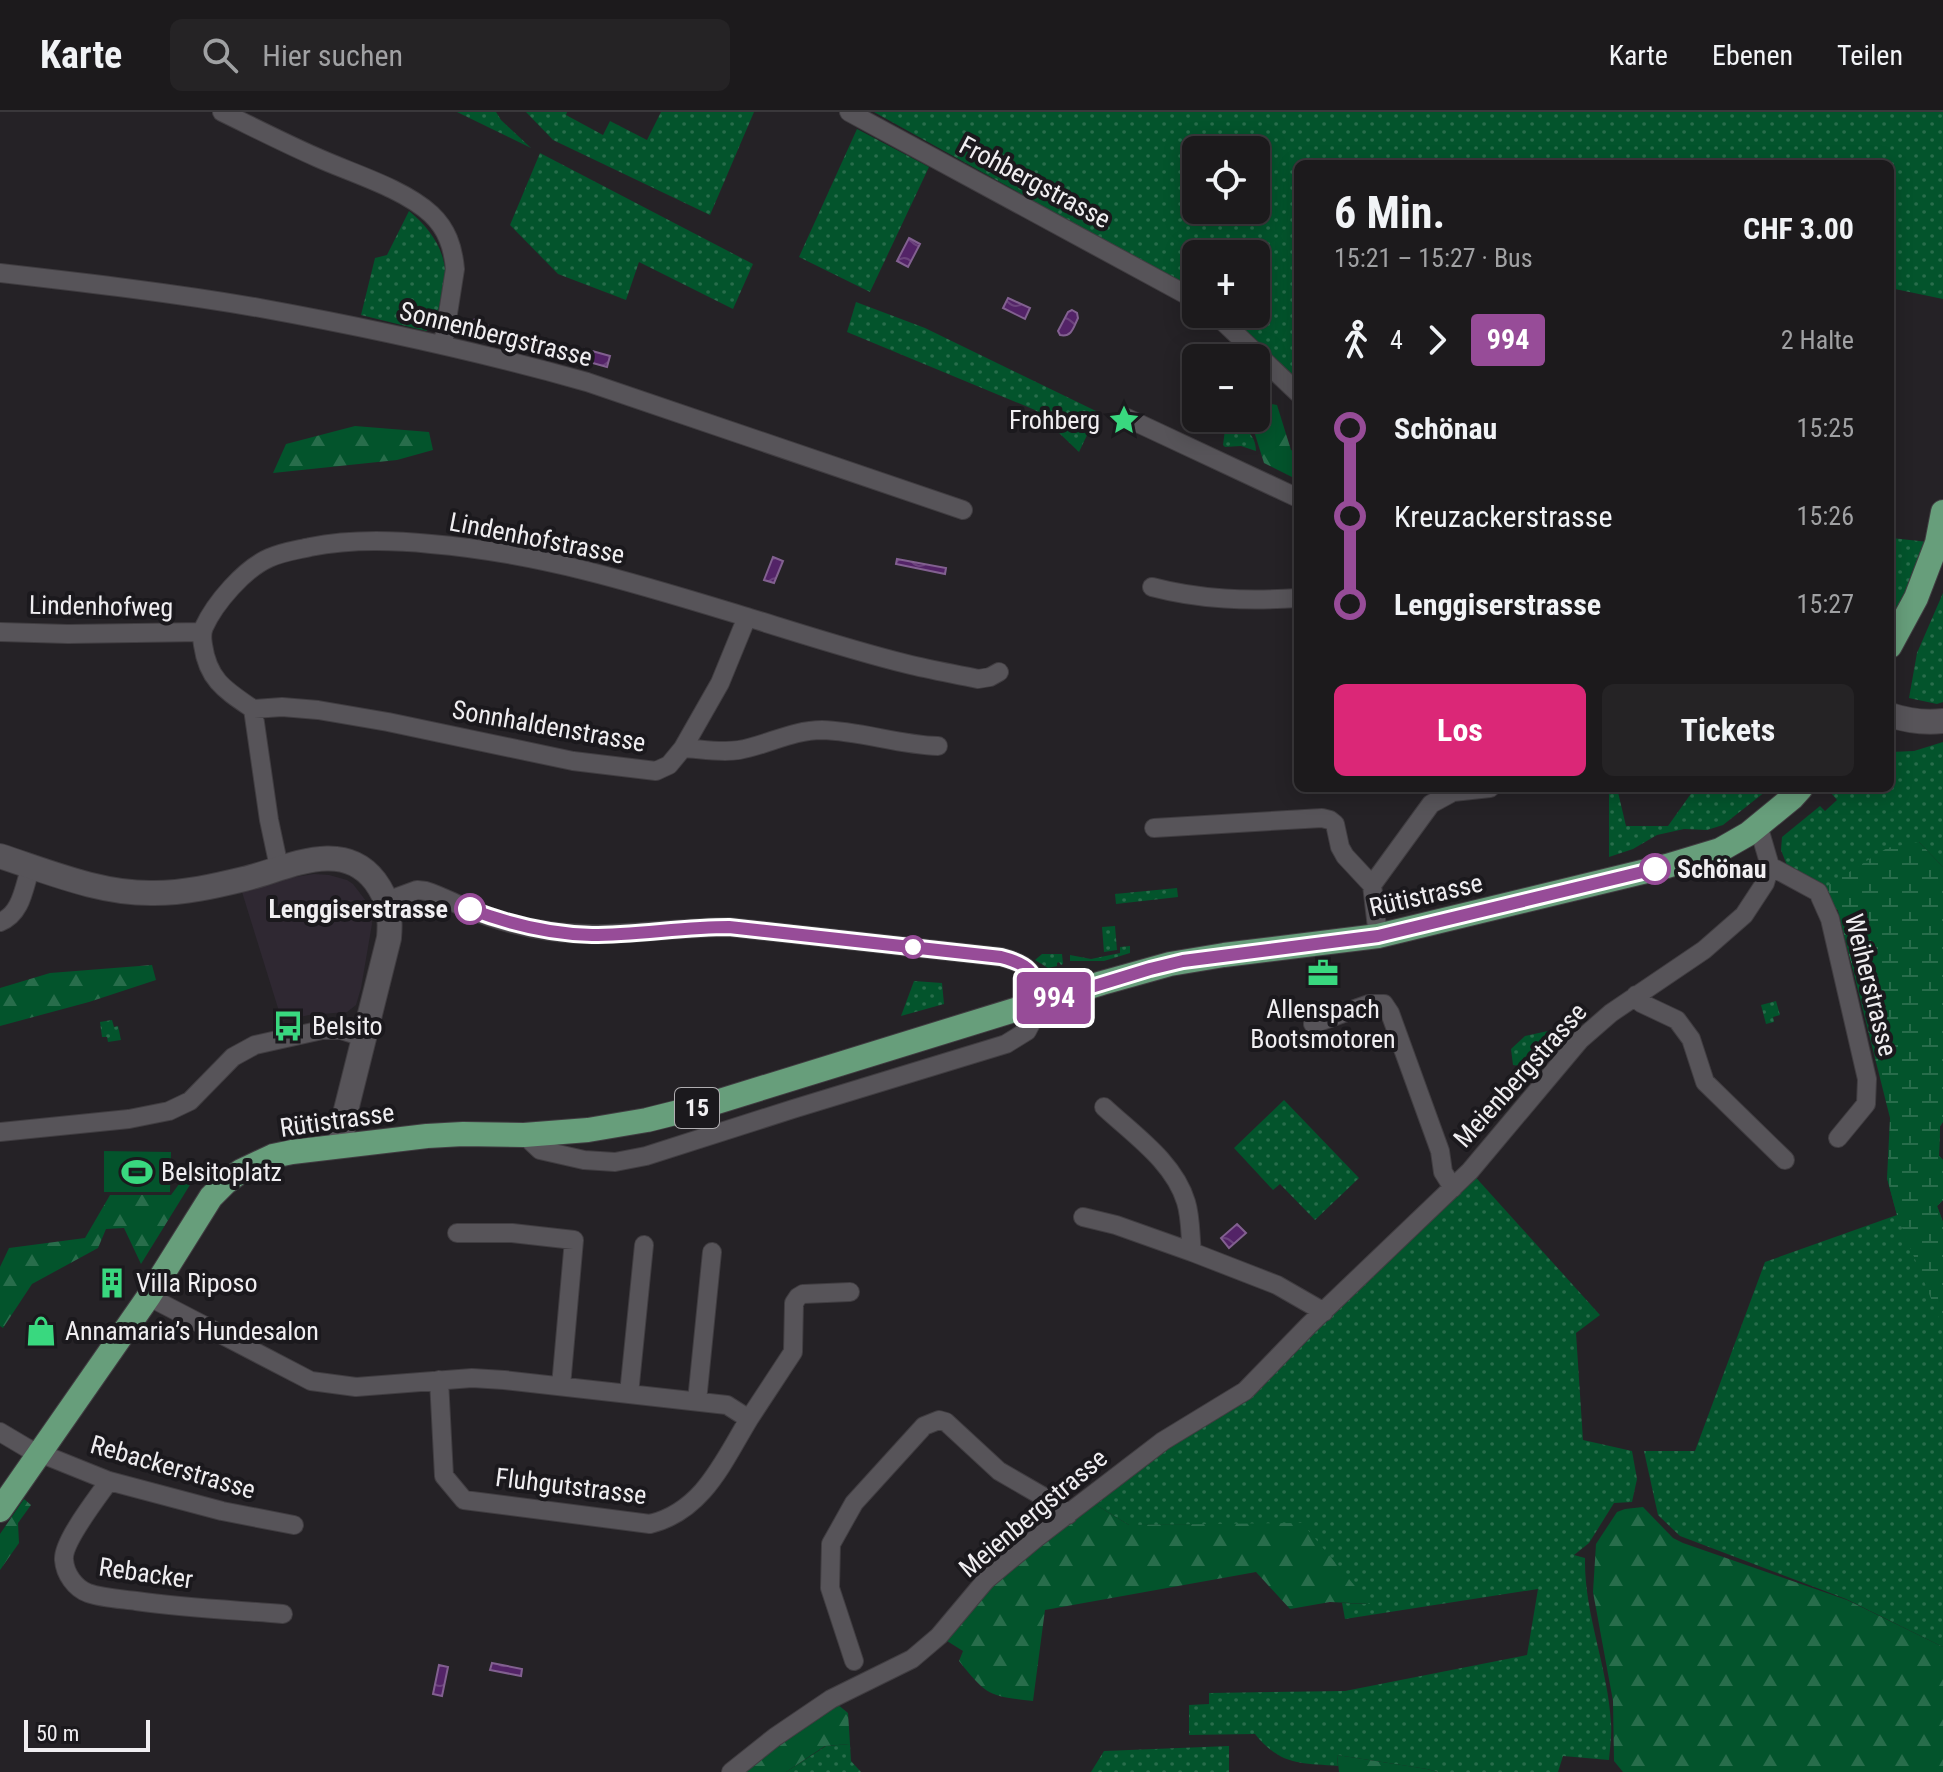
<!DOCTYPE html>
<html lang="de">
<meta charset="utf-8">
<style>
:root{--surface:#1c1a1c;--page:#252325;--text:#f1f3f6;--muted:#a0a1a3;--line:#3a383b;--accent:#db2777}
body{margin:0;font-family:"Roboto Condensed",sans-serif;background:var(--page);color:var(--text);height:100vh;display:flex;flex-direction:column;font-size:30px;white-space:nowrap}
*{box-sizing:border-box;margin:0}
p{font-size:26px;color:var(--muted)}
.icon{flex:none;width:44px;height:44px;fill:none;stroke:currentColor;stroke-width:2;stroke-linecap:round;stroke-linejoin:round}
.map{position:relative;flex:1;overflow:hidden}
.sheet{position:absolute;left:1294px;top:48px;width:600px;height:632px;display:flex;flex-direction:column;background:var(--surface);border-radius:12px;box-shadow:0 4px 20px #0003,0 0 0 2px var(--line)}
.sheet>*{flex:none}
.badge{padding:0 16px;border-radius:6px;font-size:28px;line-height:52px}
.buttons{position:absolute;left:1182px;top:24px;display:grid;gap:16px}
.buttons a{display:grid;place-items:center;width:88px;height:88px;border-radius:12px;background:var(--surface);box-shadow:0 4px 20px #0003,0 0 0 2px var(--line);font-size:40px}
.scale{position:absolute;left:24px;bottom:20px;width:126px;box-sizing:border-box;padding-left:8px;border:4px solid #f0eef1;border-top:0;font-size:22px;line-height:28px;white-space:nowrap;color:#f0eef1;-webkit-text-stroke:6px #1b191d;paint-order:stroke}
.map>.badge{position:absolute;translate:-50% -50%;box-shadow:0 0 0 4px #fff}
.legs{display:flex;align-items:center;gap:12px;height:88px;padding:0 40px;font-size:26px}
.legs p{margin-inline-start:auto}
.overview{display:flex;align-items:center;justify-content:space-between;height:136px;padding:0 40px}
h1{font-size:44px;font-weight:700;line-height:60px}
.action{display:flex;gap:16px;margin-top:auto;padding:16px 40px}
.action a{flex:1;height:92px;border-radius:12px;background:var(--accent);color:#fff;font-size:32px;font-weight:700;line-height:92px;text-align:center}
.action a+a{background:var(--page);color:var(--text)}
ul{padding:0 40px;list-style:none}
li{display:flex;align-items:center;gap:28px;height:88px;font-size:30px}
li i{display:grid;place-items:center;width:12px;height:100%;margin:0 10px;background:currentColor}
li i::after{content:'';width:20px;height:20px;margin:-10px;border:6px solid;border-radius:50%;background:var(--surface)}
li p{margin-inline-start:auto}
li:first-child i{background:linear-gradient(#0000 50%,currentColor 0)}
li:last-child i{background:linear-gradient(currentColor 50%,#0000 0)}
header{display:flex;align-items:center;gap:48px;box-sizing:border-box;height:112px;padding:0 40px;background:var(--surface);border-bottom:2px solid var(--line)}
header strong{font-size:38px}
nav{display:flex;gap:44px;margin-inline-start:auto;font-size:28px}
.search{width:560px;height:72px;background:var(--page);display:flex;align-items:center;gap:20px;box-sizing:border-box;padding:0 28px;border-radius:12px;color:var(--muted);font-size:30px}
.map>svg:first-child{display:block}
.built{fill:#2f2832}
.green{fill:url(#green-dots);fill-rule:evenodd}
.forest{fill:url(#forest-firs)}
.wetland{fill:url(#wetland-marsh)}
.pitch{fill:#03542c}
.water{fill:url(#water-waves);stroke:#826090;stroke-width:2}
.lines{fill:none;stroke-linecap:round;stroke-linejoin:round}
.street-casing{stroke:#403d41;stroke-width:20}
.secondary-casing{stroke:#403d41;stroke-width:26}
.primary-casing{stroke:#403d41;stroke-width:26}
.street{stroke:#575459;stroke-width:18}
.secondary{stroke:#575459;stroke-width:24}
.primary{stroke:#679e7b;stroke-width:24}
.line-1-casing{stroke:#fff;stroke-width:18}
.line-1{stroke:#974c98;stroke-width:12}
.stop-1-dot{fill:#fff;stroke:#974c98;stroke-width:4}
.labels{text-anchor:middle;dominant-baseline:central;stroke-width:8;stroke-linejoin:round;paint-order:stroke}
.shield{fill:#1b191d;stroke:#b0aeb1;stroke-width:2}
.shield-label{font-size:24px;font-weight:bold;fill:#f0eef1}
.street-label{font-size:26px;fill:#f0eef1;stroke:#1b191d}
.poi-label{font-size:26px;fill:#f0eef1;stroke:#1b191d;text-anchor:start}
.stop-label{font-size:26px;font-weight:bold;fill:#f0eef1;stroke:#1b191d;text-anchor:start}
</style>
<header>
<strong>Karte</strong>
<div class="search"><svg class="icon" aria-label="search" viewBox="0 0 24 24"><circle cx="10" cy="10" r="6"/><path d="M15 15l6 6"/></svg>Hier suchen</div>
<nav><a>Karte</a><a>Ebenen</a><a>Teilen</a></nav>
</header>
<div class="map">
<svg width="1943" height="1660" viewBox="0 0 1943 1660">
<defs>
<pattern id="green-dots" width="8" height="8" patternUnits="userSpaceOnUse" patternTransform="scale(2)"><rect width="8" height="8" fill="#03542c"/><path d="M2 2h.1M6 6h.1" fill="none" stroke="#286d4b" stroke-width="1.8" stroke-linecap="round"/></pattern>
<pattern id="forest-firs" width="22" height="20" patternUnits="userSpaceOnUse" patternTransform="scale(2)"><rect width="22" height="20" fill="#03542c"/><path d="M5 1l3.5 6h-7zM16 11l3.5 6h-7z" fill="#286d4b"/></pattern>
<pattern id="wetland-marsh" width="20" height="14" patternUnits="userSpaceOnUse" patternTransform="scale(2)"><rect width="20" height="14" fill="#03542c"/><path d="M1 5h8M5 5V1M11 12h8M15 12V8" fill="none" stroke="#286d4b"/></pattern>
<pattern id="water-waves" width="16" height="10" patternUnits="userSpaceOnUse" patternTransform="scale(2)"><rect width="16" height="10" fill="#532367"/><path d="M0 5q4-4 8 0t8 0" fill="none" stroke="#6c437d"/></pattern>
</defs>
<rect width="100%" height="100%" fill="#252226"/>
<path class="built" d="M 314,762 L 329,763 L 347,768 L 353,772 L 366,789 L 371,802 L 372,812 L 361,876 L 356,893 L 347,900 L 309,903 L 282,909 L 242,780 L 289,766 Z"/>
<path class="green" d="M 457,0 L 496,0 L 501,8 L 531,36 Z
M 526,0 L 567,0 L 566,3 L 603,23 L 610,9 L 647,28 L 661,0 L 754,0 L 710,103 L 553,28 Z
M 874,0 L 1943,0 L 1943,187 L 1890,176 L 1890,52 L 1298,52 L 1298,259 L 1292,264 L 1225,202 L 1256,202 L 1256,142 L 1196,142 L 1196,179 ZM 1196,38 L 1256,38 L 1256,98 L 1196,98 Z
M 857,17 L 929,55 L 870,180 L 799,145 Z
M 540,41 L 753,152 L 733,197 L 639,150 L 626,188 L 558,162 L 510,113 Z
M 409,99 C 427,114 442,132 445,157 C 446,170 438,198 435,213 L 426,219 L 361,203 L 375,146 L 387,143 Z
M 856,190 L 925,216 L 1098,300 L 1079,340 L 1035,298 L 847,220 Z
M 1226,310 C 1243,312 1256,322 1256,339 L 1241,334 L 1225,335 L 1223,333 Z
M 1890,398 L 1893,399 L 1892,426 L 1937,431 L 1890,534 Z
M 1943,481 L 1943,590 L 1937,592 L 1909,586 L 1917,541 Z
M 1943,630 L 1943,755 L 1919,730 L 1853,858 L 1838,798 L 1818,780 L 1826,775 L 1788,756 L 1781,738 L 1782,725 L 1820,694 L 1825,699 L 1837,688 L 1831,681 L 1835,676 L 1890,676 L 1890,640 L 1914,639 Z
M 1609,676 L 1617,676 L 1626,714 L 1668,714 L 1695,676 L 1770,676 L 1723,713 L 1707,718 L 1684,717 L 1657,723 L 1633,737 L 1609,745 Z
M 1177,776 L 1178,785 L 1116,792 L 1115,782 Z
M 1115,814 L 1117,838 L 1104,840 L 1102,815 Z
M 1130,834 L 1130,841 L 1104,849 L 1070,849 L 1070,843 L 1091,847 L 1120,841 L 1120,835 Z
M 1042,842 L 1062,842 L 1063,852 L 1061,853 L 1059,850 L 1057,851 L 1057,854 L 1048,856 L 1035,848 Z
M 914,869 L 942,871 L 944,892 L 901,904 Z
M 1776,889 L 1780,903 L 1773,905 L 1774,910 L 1766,912 L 1761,893 Z
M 112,908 L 114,915 L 118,914 L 121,928 L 108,930 L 107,925 L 102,925 L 100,910 Z
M 1557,917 L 1560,925 L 1559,928 L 1542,934 L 1533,953 L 1525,955 L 1513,953 L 1511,937 L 1525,924 Z
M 1284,988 L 1359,1066 L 1315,1108 L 1280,1072 L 1273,1078 L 1234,1036 Z
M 1943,1010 L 1940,1014 L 1939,1044 L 1943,1048 L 1943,1088 L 1937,1094 L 1943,1110 L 1943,1535 L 1846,1487 L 1680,1424 L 1658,1403 L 1644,1339 L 1695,1339 L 1765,1150 L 1897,1103 L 1887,1066 Z
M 1470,1059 L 1600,1203 L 1576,1221 L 1583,1328 L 1632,1339 L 1637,1367 L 1632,1390 L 1614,1391 L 1589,1431 L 1574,1443 L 1585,1446 C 1584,1502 1608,1555 1611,1611 C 1612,1623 1610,1636 1609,1648 L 1563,1644 L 1558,1660 L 1438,1660 L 1427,1657 L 1337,1643 L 1338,1654 C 1300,1651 1281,1654 1255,1622 L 1189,1623 L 1189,1593 L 1209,1592 L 1209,1581 L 1345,1579 L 1527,1543 L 1538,1477 L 1345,1507 L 1342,1491 L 1369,1492 L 1302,1412 L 1129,1413 L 1088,1388 L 1245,1279 Z
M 850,1632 L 851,1649 L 861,1660 L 786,1660 L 826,1634 Z
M 1229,1634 L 1229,1660 L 1091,1660 L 1104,1639 Z"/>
<path class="forest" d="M 1256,285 L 1260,290 L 1277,293 L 1291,338 L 1298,341 L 1298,368 L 1264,351 L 1254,319 L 1247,306 L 1256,306 Z
M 355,314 L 429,320 L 433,338 L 397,348 L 273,361 L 286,332 Z
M 152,853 L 156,868 L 89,890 L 0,914 L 0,876 L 50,861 Z
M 194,1052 L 201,1055 L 141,1152 L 124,1116 L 106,1117 L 98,1136 L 32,1172 L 3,1216 L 0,1214 L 0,1155 L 9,1136 L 85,1126 L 110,1083 L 171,1083 Z
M 24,1387 L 31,1393 L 18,1411 L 19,1431 L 0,1458 L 0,1422 Z
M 1088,1388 L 1129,1413 L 1302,1411 L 1370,1492 L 1330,1490 L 1290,1497 L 1256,1460 L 1045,1498 L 1033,1589 C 989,1584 987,1584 959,1549 L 963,1539 L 939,1524 L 986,1468 Z
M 1643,1395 L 1673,1426 L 1683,1431 L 1847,1488 L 1943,1535 L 1943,1660 L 1623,1660 L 1614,1649 L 1613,1589 L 1593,1480 L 1596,1432 L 1617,1400 L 1625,1397 Z
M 831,1587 L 848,1601 L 850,1632 L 825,1634 L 786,1660 L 731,1660 Z
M 1337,1643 L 1427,1657 L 1438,1660 L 1339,1660 Z"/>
<path class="wetland" d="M 1919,730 L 1943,755 L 1943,1010 L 1940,1014 L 1939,1044 L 1943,1048 L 1943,1088 L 1937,1094 L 1943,1110 L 1943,1216 L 1897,1103 L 1887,1066 L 1890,1006 L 1838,798 L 1818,780 L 1887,736 Z"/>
<path class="pitch" d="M 104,1039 L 171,1040 L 170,1080 L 104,1080 Z"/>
<path class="water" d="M 909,126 L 920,132 L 908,155 L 897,149 Z
M 1008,186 L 1030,196 L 1025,207 L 1003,196 Z
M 1072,198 L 1077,201 L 1078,206 C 1074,214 1072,226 1060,223 L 1058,219 L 1068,200 Z
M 476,207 L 492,216 L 493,222 L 490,226 L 473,224 L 468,220 L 467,214 L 470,209 Z
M 585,237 L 610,244 L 607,255 L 582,248 Z
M 773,445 L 783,449 L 774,471 L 764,468 Z
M 897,447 L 946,456 L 945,462 L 896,452 Z
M 1237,1112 L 1246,1121 L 1229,1136 L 1221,1126 Z
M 492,1551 L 522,1557 L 521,1564 L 490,1558 Z
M 439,1553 L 448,1555 L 442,1584 L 433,1582 Z"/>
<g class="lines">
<g class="street-casing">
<path id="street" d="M 222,0 C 253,15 284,31 316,45 C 351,61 403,76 431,102 C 447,117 453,135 455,157 L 443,233
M 849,0 L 1196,188
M 0,161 C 87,171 174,181 260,196 C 370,216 480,240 587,270 L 963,398
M 1215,202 L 1298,281
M 1127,306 L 1298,386
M 1152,475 C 1201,488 1248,489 1298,486
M 0,520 L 68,522 L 202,520
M 253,597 L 282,595 L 318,598 L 388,610 L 573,649 L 656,659 L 669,653 L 683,636 L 720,571 L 747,505
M 683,636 C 701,637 721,641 739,638 C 767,633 793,618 822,618 C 861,619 899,633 938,634
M 1154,716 L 1322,706 L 1330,708 L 1335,712 L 1340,735 L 1345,744 L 1372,773 L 1378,824
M 1770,754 L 1818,780 L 1830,807 L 1867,967 L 1866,992 L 1838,1026
M 279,755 L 269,708 L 253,597 C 225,578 208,568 203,533 C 202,526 201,522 204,515 C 215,491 244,457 269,446 C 282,440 297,438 310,435 C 350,427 391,428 431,432 C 541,441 645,474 750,506 C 802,522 854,539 907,552 C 931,558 955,562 978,567 L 990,565 L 999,560
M 1372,773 L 1431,692 L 1453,680 L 1490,676
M 387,789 L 417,778 L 426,779 C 439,783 452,790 466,796 C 492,807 521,815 549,819 C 609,828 669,815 729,815 L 1001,845 C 1032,853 1033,860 1042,890 L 1027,919 L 1006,932 L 793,997 L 646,1044 L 615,1050 L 584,1048 L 540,1038 L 524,1023
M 0,810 C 22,802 24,774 31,754
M 1636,883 L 1641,891 L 1677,908 L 1691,927 L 1705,970 L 1785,1048
M 1313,912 L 1369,892 L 1384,892 L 1390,901 L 1440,1039 L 1443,1060 L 1453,1076
M 1104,995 C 1134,1023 1174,1050 1186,1090 C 1191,1106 1190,1124 1192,1140 L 1277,1173 L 1324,1200
M 0,1020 L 129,1007 L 169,999 L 190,989 L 233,945 L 255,933 L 322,918 L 341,918 L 363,925
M 1083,1105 L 1116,1113 L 1192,1140
M 457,1121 L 512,1121 L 574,1128 L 561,1274
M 149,1184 L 157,1189 L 311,1269 L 356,1275 L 472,1266 L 504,1268 L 727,1293 L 749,1307 C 723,1350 703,1399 650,1412 L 464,1388 L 444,1364 L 439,1268
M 629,1282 L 644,1133
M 697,1289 L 712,1140
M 749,1307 L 793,1240 L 794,1191 L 798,1185 L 803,1182 L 850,1180
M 0,1320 L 27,1336 L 109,1369 L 222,1399 L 294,1413
M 109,1369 C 98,1385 62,1430 64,1448 C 65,1462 75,1476 88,1481 C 102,1486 121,1487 136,1489 C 185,1496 234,1498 283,1502
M 854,1549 L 830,1476 L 831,1432 L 854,1391 L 924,1314 L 939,1308 L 946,1310 L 999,1359 L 1056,1392 L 1068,1403
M 731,1660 L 775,1625 L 831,1587 L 912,1547 L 939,1524 L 986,1468 L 1035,1427 L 1163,1329 L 1245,1279 L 1308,1214 L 1470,1059 L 1580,928 L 1611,901 L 1704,838 L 1744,803 L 1765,771 L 1770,754 L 1758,713"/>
</g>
<g class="secondary-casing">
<path id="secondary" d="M 1890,603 C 1908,609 1924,611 1943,609
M 0,744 C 49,760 101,782 154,781 C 185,781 215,774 244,767 C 286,757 342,725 375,769 C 389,788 391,804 389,826 L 346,998 L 340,1034"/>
</g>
<g class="primary-casing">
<path id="primary" d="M 1890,534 L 1916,486 L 1937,431 L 1943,400
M 0,1398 L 149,1184 L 211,1085 L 225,1071 L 241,1059 L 273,1044 L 292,1040 L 427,1024 L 463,1022 L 524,1023 L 588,1018 L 647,1008 L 707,993 L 1102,871 L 1170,852 L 1224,843 L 1378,824 L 1667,754 L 1720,738 L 1748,722 L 1792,686 L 1801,676"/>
</g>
<use href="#street" class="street"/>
<use href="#secondary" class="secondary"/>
<use href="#primary" class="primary"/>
</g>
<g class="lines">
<g class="line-1-casing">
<path id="line-1" d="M 470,797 C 509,812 550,822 592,823 C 638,823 683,815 729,815 L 1001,845 C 1032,853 1033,860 1042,890 L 1150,857 L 1183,849 L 1378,824 L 1655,757"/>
</g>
<use href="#line-1" class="line-1"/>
</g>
<defs>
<g id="sight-bare" transform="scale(2.4)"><path d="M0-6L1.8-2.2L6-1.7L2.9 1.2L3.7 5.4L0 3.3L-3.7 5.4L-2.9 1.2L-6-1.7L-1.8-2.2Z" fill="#39d87f" stroke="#1b191d" stroke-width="2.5" paint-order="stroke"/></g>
<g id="office-bare" transform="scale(2.4)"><path d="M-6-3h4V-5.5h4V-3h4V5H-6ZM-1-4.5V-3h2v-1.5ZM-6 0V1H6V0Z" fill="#39d87f" stroke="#1b191d" stroke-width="2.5" paint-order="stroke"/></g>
<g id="bus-bare" transform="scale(2.4)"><path d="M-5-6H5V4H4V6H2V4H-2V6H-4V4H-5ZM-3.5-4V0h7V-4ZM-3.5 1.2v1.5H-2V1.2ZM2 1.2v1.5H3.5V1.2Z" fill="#39d87f" stroke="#1b191d" stroke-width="2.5" paint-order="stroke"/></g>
<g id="stadium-bare" transform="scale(2.4)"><path d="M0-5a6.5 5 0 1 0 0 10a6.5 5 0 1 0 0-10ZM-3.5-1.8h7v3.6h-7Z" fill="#39d87f" stroke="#1b191d" stroke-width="2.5" paint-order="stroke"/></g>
<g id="building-bare" transform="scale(2.4)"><path d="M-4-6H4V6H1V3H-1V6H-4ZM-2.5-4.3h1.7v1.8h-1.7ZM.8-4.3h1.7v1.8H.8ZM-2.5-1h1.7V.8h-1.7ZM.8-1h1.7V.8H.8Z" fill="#39d87f" stroke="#1b191d" stroke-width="2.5" paint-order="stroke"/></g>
<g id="shop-bare" transform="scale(2.4)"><path d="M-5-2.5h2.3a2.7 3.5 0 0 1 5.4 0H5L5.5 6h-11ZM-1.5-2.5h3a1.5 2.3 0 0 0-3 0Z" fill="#39d87f" stroke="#1b191d" stroke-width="2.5" paint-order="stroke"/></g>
</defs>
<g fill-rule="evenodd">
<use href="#sight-bare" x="1124" y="308"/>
<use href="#office-bare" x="1323" y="861"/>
<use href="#bus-bare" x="288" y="914"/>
<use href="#stadium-bare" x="137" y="1060"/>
<use href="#building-bare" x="112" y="1171"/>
<use href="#shop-bare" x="41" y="1219"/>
</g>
<g class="stop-1-dot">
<circle cx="1655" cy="757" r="14"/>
<circle cx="470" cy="797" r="14"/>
<circle cx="913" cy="835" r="10"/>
</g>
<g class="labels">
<rect class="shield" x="675" y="976" width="44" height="40" rx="6"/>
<g class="shield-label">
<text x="697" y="996">15</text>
</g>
<g class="street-label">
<text transform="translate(1035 70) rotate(28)">Frohbergstrasse</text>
<text transform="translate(496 222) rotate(14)">Sonnenbergstrasse</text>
<text transform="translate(537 426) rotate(11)">Lindenhofstrasse</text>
<text transform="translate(101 494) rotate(1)">Lindenhofweg</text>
<text transform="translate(549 614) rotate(10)">Sonnhaldenstrasse</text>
<text transform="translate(1426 783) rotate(-13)">Rütistrasse</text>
<text transform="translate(1871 873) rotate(76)">Weiherstrasse</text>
<text transform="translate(1520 963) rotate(-48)">Meienbergstrasse</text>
<text transform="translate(337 1008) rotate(-8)">Rütistrasse</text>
<text transform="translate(173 1355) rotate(16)">Rebackerstrasse</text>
<text transform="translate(571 1374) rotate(7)">Fluhgutstrasse</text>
<text transform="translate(1033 1401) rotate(-40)">Meienbergstrasse</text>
<text transform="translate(146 1461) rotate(8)">Rebacker</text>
</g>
<g class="poi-label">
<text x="1100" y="308" text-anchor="end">Frohberg</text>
<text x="1323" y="897" text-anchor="middle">Allenspach<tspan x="1323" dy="30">Bootsmotoren</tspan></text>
<text x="312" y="914">Belsito</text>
<text x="161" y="1060">Belsitoplatz</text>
<text x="136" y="1171">Villa Riposo</text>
<text x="65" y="1219">Annamaria’s Hundesalon</text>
</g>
<g class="stop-label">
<text x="1677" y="757">Schönau</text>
<text x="448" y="797" text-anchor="end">Lenggiserstrasse</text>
</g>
</g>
</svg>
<div class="buttons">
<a><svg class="icon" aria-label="locate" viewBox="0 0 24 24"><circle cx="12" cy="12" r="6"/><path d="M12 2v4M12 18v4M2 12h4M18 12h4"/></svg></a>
<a>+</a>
<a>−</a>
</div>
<div class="scale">50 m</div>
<b class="badge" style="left:1054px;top:886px;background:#974c98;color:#fff">994</b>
<section class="sheet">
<div class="overview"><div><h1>6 Min.</h1><p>15:21 – 15:27 · Bus</p></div><b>CHF 3.00</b></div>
<div class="legs"><svg class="icon" aria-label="walk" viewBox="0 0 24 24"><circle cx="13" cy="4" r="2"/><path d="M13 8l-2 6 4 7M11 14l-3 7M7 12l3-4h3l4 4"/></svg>4<svg class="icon" aria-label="forward" viewBox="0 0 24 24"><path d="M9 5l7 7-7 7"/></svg><b class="badge" style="background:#974c98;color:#fff">994</b><p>2 Halte</p></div>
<ul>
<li><i style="color:#974c98"></i><b>Schönau</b><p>15:25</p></li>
<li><i style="color:#974c98"></i><span>Kreuzackerstrasse</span><p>15:26</p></li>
<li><i style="color:#974c98"></i><b>Lenggiserstrasse</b><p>15:27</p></li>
</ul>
<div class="action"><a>Los</a><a>Tickets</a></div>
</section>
</div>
